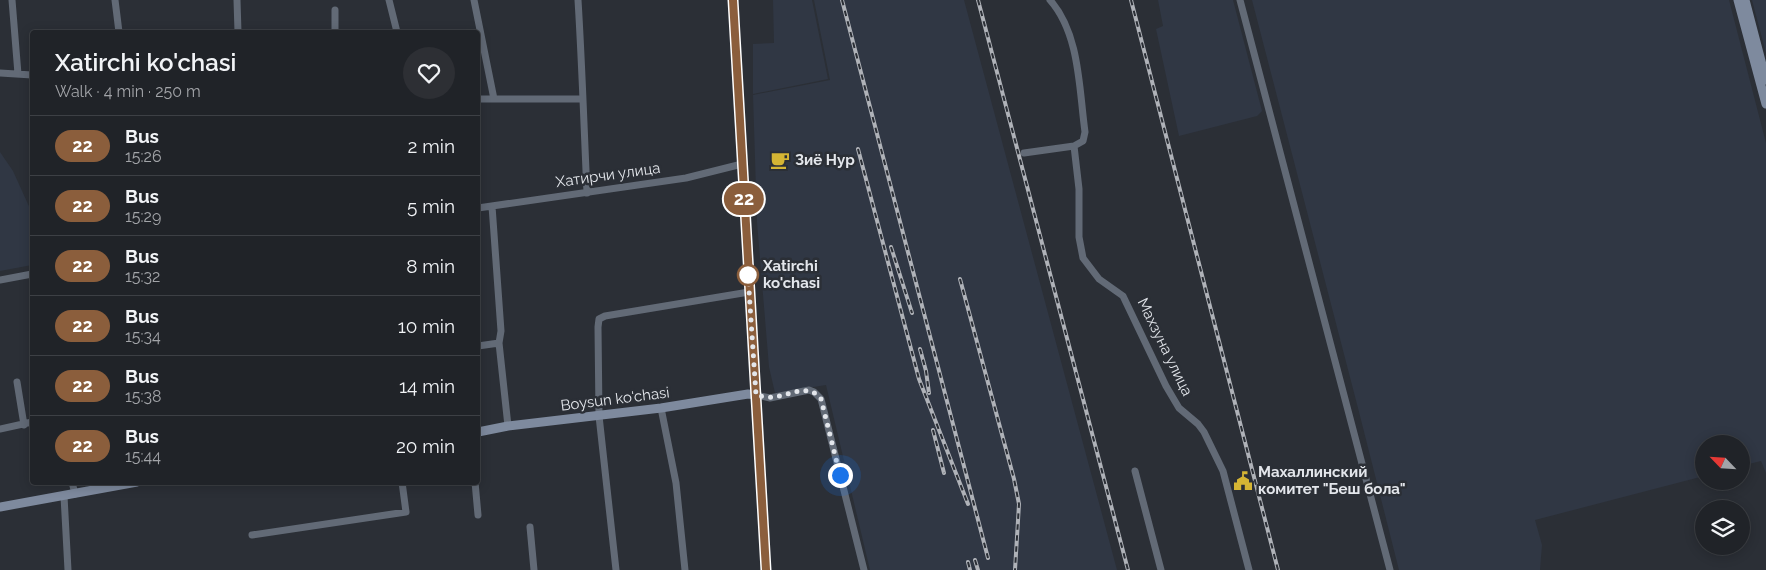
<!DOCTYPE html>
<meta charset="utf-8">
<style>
:root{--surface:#202328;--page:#2d2f34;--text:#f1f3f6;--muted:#a2a4a8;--line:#3d4045}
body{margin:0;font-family:Raleway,sans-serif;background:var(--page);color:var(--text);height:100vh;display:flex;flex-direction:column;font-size:19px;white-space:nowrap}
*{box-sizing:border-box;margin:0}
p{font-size:16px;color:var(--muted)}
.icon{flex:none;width:28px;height:28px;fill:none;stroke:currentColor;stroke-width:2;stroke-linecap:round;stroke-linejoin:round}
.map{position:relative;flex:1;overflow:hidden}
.details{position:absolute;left:30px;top:30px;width:450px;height:455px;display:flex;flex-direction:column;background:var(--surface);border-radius:5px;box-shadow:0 2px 12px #0003,0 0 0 1px var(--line)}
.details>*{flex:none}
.badge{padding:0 10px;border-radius:16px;font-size:18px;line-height:32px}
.needle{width:32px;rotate:295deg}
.fabs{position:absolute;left:1695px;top:435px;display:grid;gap:10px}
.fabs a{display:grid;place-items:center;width:55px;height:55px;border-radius:50%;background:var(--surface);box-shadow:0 2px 12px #0003,0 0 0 1px var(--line);font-size:25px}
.you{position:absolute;width:25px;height:25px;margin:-12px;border:4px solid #fff;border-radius:50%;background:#1a73e8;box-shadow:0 0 0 8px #1a73e833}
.map>.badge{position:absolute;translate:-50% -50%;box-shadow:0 0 0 2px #fff}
.round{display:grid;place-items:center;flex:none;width:52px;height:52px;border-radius:26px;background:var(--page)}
.overview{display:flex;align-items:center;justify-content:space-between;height:85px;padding:0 25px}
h1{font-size:24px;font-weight:600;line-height:38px}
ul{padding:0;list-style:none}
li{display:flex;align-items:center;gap:15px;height:60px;padding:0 25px;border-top:1px solid var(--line)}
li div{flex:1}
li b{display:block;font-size:19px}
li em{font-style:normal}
li .badge{min-width:55px;font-weight:700;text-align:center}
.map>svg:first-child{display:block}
.built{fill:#303744}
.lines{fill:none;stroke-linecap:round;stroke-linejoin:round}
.street{stroke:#626a76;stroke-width:7}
.secondary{stroke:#7e8a9e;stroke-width:9}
.rail-casing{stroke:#afb2b8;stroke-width:4}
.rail{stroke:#2b2f36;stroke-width:2;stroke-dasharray:5.5;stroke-linecap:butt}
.line-casing{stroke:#fff;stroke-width:11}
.line{stroke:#8b5e3c;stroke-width:8}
.walk{stroke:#e3e6eb;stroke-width:5;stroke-dasharray:0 9}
.stop-dot{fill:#fff;stroke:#8b5e3c;stroke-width:2.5}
.labels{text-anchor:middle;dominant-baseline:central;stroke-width:5;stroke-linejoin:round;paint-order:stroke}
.poi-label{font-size:15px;font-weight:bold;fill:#e3e6eb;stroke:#2b2f36;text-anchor:start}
.street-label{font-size:15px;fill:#e3e6eb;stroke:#2b2f36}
.stop-label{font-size:15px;font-weight:bold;fill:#e3e6eb;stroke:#2b2f36;text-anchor:start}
</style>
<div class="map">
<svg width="1766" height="570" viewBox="0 0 1766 570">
<rect width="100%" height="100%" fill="#2b2f36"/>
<path class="built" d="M 773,0 L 812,0 L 828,79 L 753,94 L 753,44 L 774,43 Z
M 814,0 L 964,0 L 1117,570 L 870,570 L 826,385 L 775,393 L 769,367 L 757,222 L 753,95 L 830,80 Z
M 1158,0 L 1233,0 L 1262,111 L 1257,116 L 1179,136 L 1156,29 L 1163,26 Z
M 1252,0 L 1729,0 L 1766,143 L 1766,473 L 1761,461 L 1741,466 L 1741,444 L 1704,444 L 1704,476 L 1535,520 L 1542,545 L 1540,570 L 1399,570 L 1358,408 Z
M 1752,0 L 1766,0 L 1766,53 Z
M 0,152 L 13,171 L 32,213 L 32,265 L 0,271 Z"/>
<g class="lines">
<path class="street" d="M 12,0 L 18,74
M 115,0 L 119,32
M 237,0 L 238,32
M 389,0 L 397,32
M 474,0 L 494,99
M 578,0 C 582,64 584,129 587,193
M 1050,0 C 1080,34 1079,89 1085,132 L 1083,141 L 1074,146 L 1079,189 L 1079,237 L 1083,258 L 1099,279 L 1123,296 L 1166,386 L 1179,408 L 1198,424 L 1204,432 L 1223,471 L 1249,570
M 1240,0 L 1390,570
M 335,32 L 335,10
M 0,73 L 32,75
M 478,99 L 582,99
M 1024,153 L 1074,146
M 492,206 L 501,331 L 499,343 L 508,426
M 478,208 L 686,178 L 742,164
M 0,280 L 32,274
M 478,346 L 499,343
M 17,382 L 24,425
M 756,395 L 770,398 L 809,390 L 814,392 L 821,399 L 864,570
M 661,408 L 676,483 L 685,570
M 0,429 L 32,422
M 1135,471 L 1161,570
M 72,482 L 75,494
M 475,482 L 478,515
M 64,496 L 68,570
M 530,527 L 534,570
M 252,535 L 406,512 L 402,482
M 616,570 L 599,416 L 598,327 L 599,319 L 605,316 L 749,292"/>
<path class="secondary" d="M 733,0 L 766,570
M 1738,0 L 1766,104
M 1745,0 L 1766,80
M 478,432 L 508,426 L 661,408 L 748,394 L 756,395
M 0,507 L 137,482"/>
<g class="rail-casing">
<path id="rail" d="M 842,0 L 988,558
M 978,0 L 1128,570
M 1131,0 L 1278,570
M 858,149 L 919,379 L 968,504
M 891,247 L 912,313
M 960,279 L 1014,479 L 1019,504 L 1015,570
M 920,349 L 926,371 L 929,393
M 933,430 L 944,473
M 975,560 L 978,570
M 968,562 L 970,570"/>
</g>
<use href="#rail" class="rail"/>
</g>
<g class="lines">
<g class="line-casing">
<path id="line" d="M 733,0 L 766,570"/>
</g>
<use href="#line" class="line"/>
<path class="walk" d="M 748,275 L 756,395 C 761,396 767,398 772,397 C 789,396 809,382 821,399 L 840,475"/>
</g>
<defs>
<g id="cafe-bare" transform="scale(1.5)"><path d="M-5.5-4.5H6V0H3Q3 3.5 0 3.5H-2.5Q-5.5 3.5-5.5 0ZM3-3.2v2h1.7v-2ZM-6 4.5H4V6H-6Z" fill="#d5b534" stroke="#2b2f36" stroke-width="2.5" paint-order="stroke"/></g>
<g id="civic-bare" transform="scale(1.5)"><path d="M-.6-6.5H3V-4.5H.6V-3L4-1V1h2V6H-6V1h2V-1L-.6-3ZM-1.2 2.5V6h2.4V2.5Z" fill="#d5b534" stroke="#2b2f36" stroke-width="2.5" paint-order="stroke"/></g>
</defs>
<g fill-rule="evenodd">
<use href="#cafe-bare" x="780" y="160"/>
<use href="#civic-bare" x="1243" y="481"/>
</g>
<circle class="stop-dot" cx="748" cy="275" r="10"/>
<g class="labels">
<g class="poi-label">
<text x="795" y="160">Зиё Нур</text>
<text x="1258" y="472">Махаллинский<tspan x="1258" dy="17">комитет "Беш бола"</tspan></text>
</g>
<g class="street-label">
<text transform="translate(608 175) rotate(-8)">Хатирчи улица</text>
<text transform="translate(1165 347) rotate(64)">Махзуна улица</text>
<text transform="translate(615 399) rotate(-7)">Boysun ko'chasi</text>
</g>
<g class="stop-label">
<text x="763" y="266">Xatirchi<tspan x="763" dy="17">ko'chasi</tspan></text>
</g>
</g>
</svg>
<div class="fabs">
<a><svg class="needle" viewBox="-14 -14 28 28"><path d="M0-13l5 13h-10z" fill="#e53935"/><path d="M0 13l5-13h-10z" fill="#a2a4a8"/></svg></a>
<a><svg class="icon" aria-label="layers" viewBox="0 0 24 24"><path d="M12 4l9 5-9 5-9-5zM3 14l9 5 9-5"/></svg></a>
</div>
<div class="you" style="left:840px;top:475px"></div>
<b class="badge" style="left:744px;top:199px;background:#8b5e3c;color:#fff">22</b>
<section class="details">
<div class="overview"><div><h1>Xatirchi ko'chasi</h1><p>Walk · 4 min · 250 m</p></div><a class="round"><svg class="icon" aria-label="heart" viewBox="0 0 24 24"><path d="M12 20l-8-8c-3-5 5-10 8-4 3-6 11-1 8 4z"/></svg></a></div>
<ul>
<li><span class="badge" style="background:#8b5e3c;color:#fff">22</span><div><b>Bus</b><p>15:26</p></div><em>2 min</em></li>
<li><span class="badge" style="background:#8b5e3c;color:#fff">22</span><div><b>Bus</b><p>15:29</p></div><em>5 min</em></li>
<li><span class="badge" style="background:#8b5e3c;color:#fff">22</span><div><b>Bus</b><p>15:32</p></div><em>8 min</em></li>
<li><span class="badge" style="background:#8b5e3c;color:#fff">22</span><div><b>Bus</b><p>15:34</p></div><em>10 min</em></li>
<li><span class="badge" style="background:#8b5e3c;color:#fff">22</span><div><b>Bus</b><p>15:38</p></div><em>14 min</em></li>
<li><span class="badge" style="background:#8b5e3c;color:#fff">22</span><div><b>Bus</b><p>15:44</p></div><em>20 min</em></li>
</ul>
</section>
</div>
